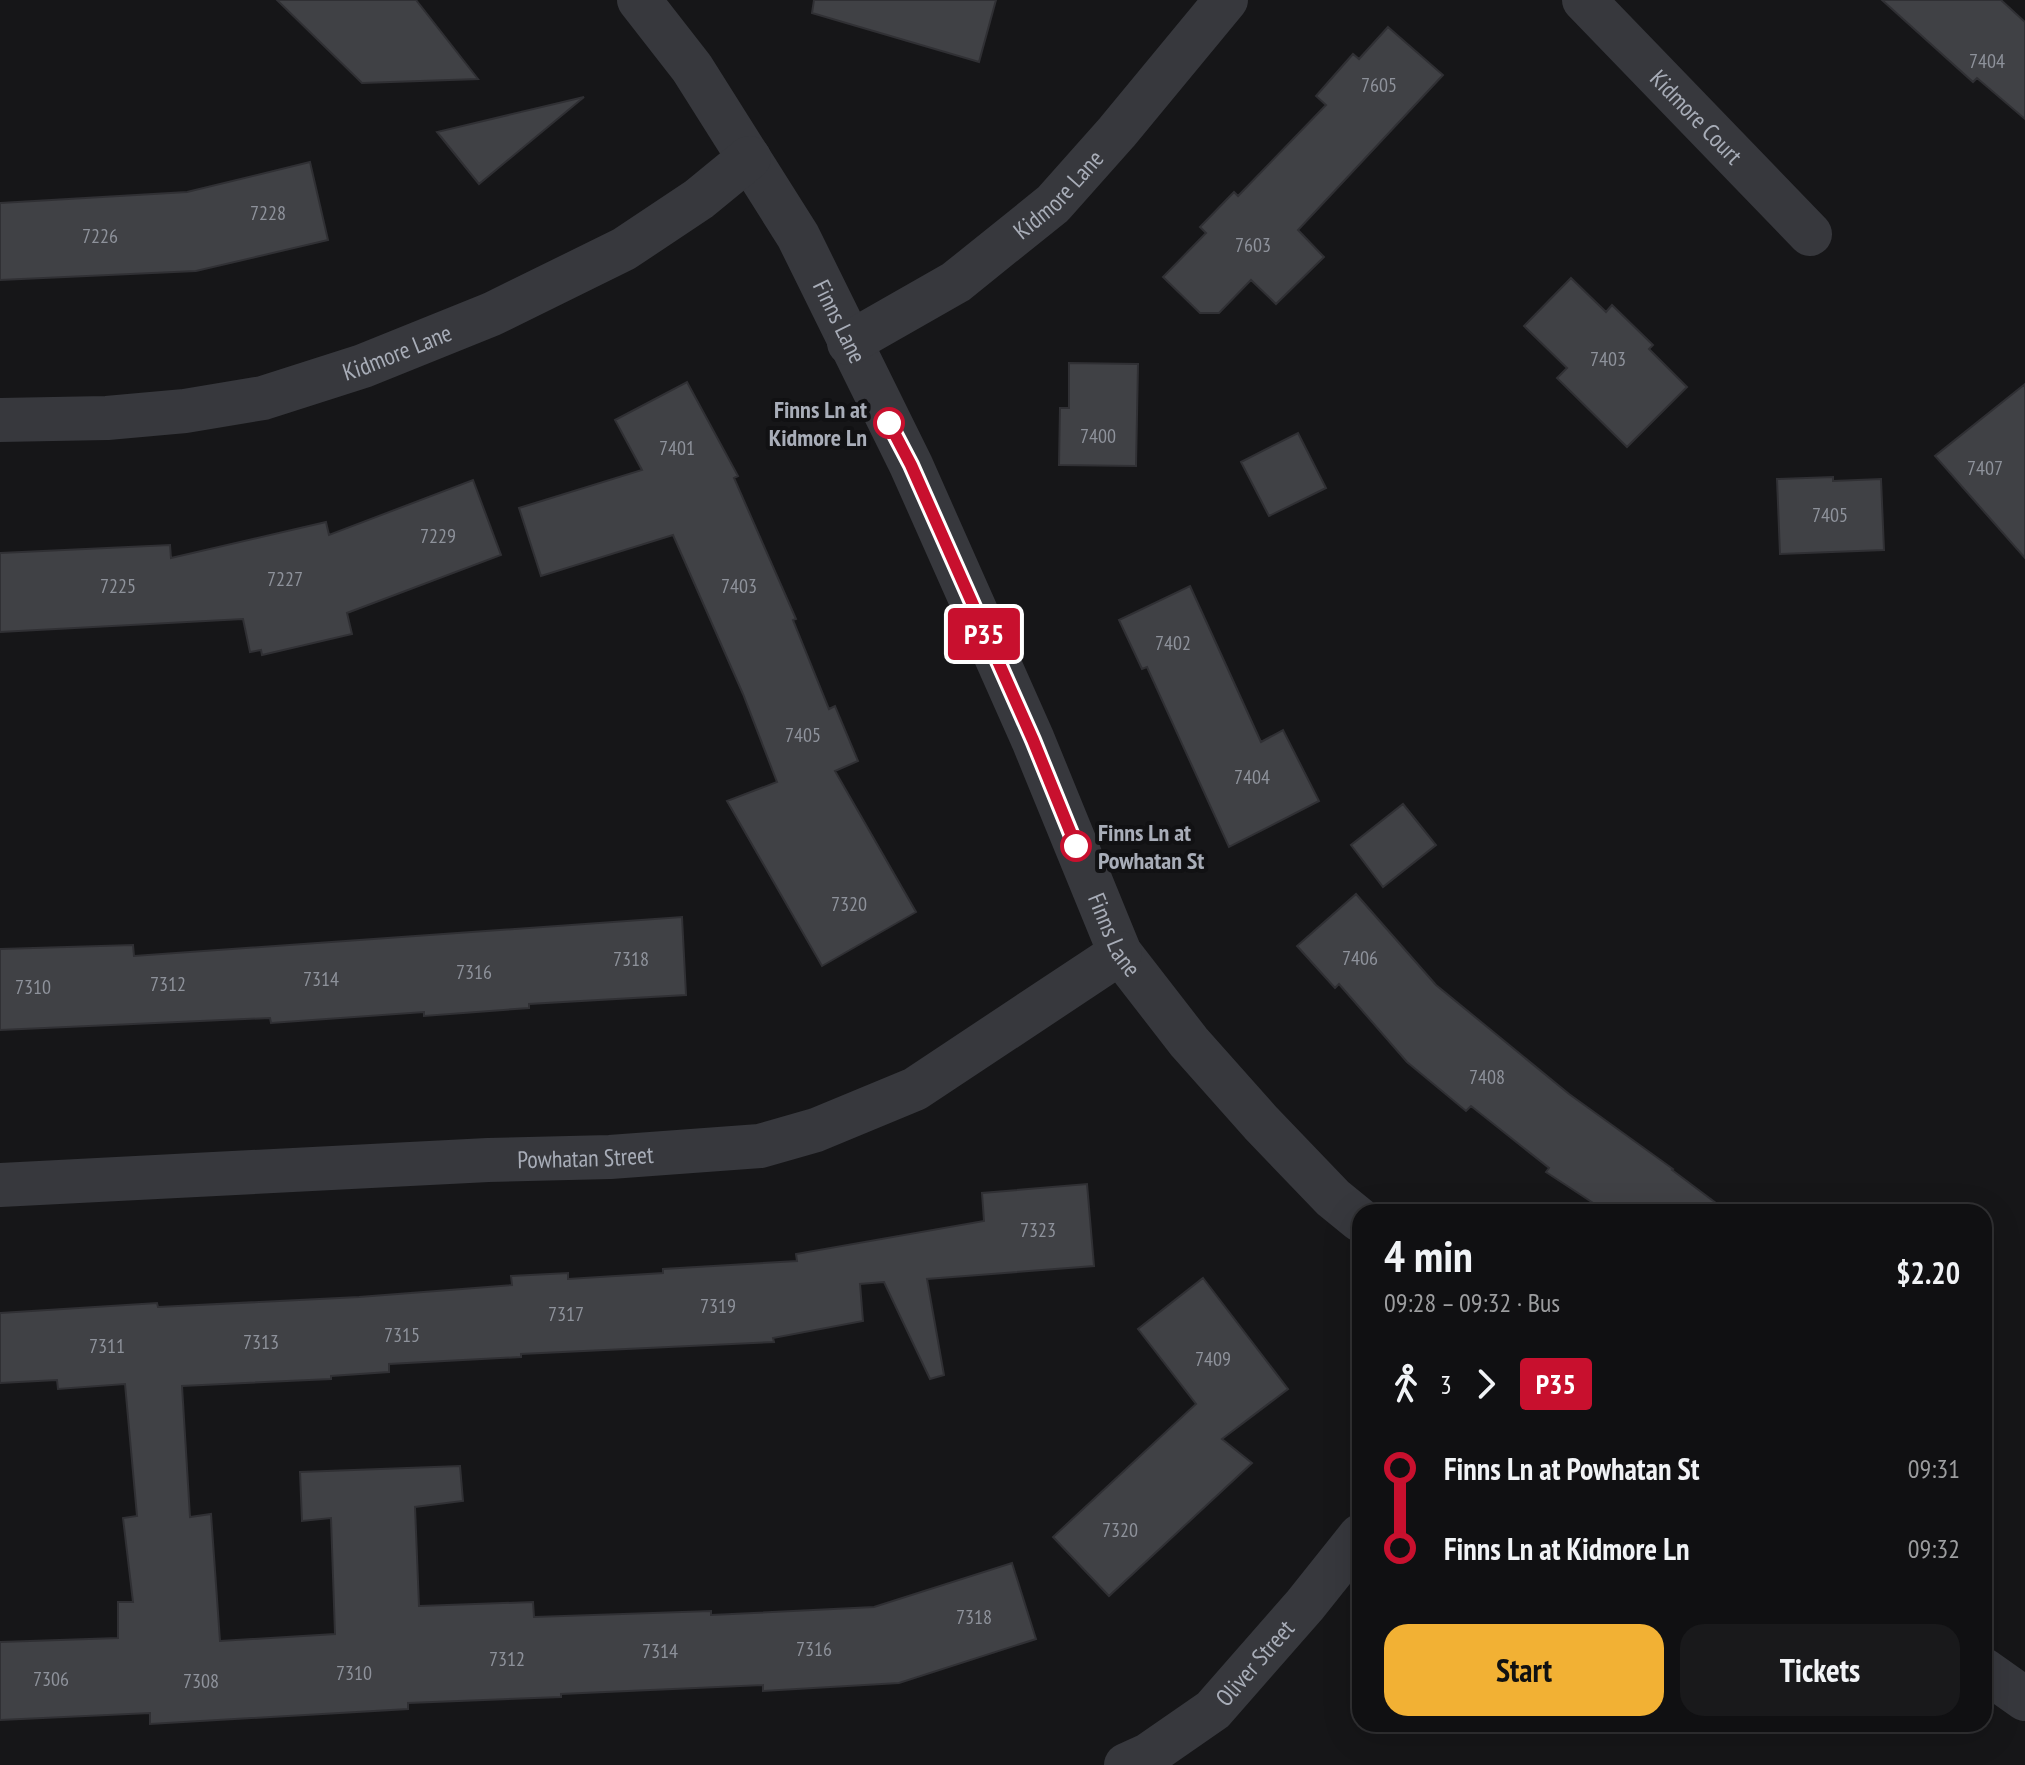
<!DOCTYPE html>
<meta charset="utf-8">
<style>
:root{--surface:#101012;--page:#19191b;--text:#f1f3f6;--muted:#9c9d9f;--line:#303032;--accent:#f2b134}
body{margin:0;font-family:"PT Sans Narrow",sans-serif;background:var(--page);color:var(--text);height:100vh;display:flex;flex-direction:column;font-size:30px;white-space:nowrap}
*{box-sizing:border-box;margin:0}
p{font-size:26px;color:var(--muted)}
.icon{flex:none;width:44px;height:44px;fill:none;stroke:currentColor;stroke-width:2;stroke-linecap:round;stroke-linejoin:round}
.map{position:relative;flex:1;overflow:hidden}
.sheet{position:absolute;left:1352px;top:1204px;width:640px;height:528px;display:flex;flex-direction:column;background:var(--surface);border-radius:24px;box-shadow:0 8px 32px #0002,0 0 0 2px var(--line)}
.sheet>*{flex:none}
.badge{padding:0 16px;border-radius:6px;font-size:28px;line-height:52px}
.map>.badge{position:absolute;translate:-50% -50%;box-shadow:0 0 0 4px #fff}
.legs{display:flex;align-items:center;gap:12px;height:88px;padding:0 32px;font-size:26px}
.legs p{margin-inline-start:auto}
.head{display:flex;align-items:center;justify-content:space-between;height:136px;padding:0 32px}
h1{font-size:44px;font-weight:800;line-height:60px}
.cta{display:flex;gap:16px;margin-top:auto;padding:16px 32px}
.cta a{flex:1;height:92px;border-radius:24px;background:var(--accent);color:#111;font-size:32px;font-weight:800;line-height:92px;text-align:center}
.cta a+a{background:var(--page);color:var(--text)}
ul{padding:0 32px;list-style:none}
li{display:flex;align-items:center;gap:28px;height:80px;font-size:30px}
li i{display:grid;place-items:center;width:12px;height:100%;margin:0 10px;background:currentColor}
li i::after{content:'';width:20px;height:20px;margin:-10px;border:6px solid;border-radius:50%;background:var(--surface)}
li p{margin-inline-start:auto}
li:first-child i{background:linear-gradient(#0000 50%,currentColor 0)}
li:last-child i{background:linear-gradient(currentColor 50%,#0000 0)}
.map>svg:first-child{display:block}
.building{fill:#404145;stroke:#303034;stroke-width:2}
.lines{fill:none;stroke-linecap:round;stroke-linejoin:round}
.minor{stroke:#37383d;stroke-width:44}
.line-1-casing{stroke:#fff;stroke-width:18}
.line-1{stroke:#c8102e;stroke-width:12}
.stop-1-dot{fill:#fff;stroke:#c8102e;stroke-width:4}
.labels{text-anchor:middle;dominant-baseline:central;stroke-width:8;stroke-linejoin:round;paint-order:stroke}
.number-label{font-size:20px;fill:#8e929b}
.street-label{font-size:24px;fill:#a8adb8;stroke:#111113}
.stop-label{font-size:24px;font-weight:bold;fill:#a8adb8;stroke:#111113;text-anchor:end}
</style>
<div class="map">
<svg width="2025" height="1765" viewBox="0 0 2025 1765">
<rect width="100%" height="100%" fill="#161618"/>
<path class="building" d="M 277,0 L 416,0 L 478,79 L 362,83 Z
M 814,0 L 996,0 L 979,62 L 812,13 Z
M 1882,0 L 2001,0 L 2025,22 L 2025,119 L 1977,78 L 1973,82 Z
M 1388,27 L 1443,75 L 1298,230 L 1324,257 L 1276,304 L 1251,280 L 1219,313 L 1200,313 L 1163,277 L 1206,233 L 1200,227 L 1234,192 L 1238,196 L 1326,105 L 1316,96 L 1353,54 L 1359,59 Z
M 584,97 L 479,184 L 437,132 Z
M 310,162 L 328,240 L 196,271 L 0,280 L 0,203 L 187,192 Z
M 1571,278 L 1606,312 L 1612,305 L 1653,345 L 1649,349 L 1687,387 L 1627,447 L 1557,378 L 1567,368 L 1524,326 Z
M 1069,363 L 1138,364 L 1136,466 L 1059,465 L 1060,408 L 1069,408 Z
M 687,382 L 738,476 L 734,478 L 796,619 L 793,620 L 829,709 L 835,706 L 858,761 L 835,771 L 916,912 L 822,966 L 727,801 L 777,782 L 743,694 L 673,535 L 541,576 L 519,508 L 642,470 L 615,420 Z
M 2025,384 L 2025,558 L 1935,456 Z
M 1298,433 L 1326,488 L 1269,516 L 1241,462 Z
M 1833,477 L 1833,481 L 1881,479 L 1884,550 L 1780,554 L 1777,479 Z
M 473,480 L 501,555 L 347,613 L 352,634 L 262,655 L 261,650 L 250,652 L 243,619 L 0,632 L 0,553 L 170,545 L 171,558 L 326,522 L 329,535 Z
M 1190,586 L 1261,742 L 1283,730 L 1319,801 L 1229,847 L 1147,667 L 1142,669 L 1119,620 Z
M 1403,804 L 1436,845 L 1383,887 L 1351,845 Z
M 1356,894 L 1436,985 L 1569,1094 L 1673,1169 L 1672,1170 L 1728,1212 L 1607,1212 L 1546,1172 L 1549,1168 L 1471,1106 L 1466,1111 L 1407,1062 L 1339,984 L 1335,988 L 1297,946 Z
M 682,917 L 686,995 L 529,1004 L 529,1008 L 424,1016 L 424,1012 L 271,1023 L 270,1018 L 0,1030 L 0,949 L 133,945 L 134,956 Z
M 1087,1184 L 1094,1266 L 927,1279 L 944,1375 L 930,1379 L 884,1282 L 860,1284 L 863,1321 L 773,1338 L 774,1342 L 521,1354 L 521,1357 L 389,1364 L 389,1372 L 331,1376 L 331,1379 L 182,1386 L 190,1517 L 211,1514 L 220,1641 L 335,1634 L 331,1518 L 302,1521 L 300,1472 L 460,1466 L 463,1501 L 415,1507 L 419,1606 L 533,1602 L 534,1617 L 711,1611 L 711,1615 L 874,1607 L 1012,1563 L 1036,1639 L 899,1683 L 763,1691 L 763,1685 L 561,1694 L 561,1697 L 408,1703 L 408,1709 L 150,1724 L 150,1713 L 0,1720 L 0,1642 L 118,1638 L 118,1602 L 133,1602 L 123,1518 L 137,1516 L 125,1384 L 58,1389 L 57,1380 L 0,1383 L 0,1313 L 157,1303 L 158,1307 L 359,1297 L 512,1285 L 511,1276 L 568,1273 L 568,1279 L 663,1273 L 663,1269 L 797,1261 L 796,1254 L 984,1221 L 982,1193 Z
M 1203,1278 L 1288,1389 L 1222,1439 L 1252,1463 L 1109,1596 L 1053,1537 L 1196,1404 L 1138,1329 Z"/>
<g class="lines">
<g class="minor">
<path id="s1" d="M 639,0 L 692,68 L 798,236 L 911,465 L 1033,740 L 1120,953 L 1189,1042 L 1261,1123 L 1333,1198 L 1360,1220"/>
<path id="s2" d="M 1584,0 L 1810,234"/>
<path id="s3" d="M 849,343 L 956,282 L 1053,204 L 1117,132 L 1226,0"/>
<path id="s4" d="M 0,420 L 107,418 L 185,411 L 263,398 L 363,366 L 492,314 L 624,249 L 699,199 L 749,158"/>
<path id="s5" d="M 0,1185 L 488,1160 L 610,1157 L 760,1146 L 816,1130 L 915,1089 L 1120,953"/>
<path d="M 1984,1670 L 2025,1699"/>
<path id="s6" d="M 1126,1765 L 1148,1755 L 1213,1710 L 1305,1605 L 1360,1536"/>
</g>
</g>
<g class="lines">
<g class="line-1-casing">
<path id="line-1" d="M 889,423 L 911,465 L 1033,740 L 1076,846"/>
</g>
<use href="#line-1" class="line-1"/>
</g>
<g class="stop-1-dot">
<circle cx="889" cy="423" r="14"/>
<circle cx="1076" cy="846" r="14"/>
</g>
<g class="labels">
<g class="number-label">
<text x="1987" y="61">7404</text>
<text x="1379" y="85">7605</text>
<text x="268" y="213">7228</text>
<text x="100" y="236">7226</text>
<text x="1253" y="245">7603</text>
<text x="1608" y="359">7403</text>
<text x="1098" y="436">7400</text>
<text x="677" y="448">7401</text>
<text x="1985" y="468">7407</text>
<text x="1830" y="515">7405</text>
<text x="438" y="536">7229</text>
<text x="285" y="579">7227</text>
<text x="118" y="586">7225</text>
<text x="739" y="586">7403</text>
<text x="1173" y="643">7402</text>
<text x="803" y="735">7405</text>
<text x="1252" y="777">7404</text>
<text x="849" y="904">7320</text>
<text x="1360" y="958">7406</text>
<text x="631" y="959">7318</text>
<text x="474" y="972">7316</text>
<text x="321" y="979">7314</text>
<text x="168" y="984">7312</text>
<text x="33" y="987">7310</text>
<text x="1487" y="1077">7408</text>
<text x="1038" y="1230">7323</text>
<text x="718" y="1306">7319</text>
<text x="566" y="1314">7317</text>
<text x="402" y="1335">7315</text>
<text x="261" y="1342">7313</text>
<text x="107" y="1346">7311</text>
<text x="1213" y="1359">7409</text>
<text x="1120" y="1530">7320</text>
<text x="974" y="1617">7318</text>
<text x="814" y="1649">7316</text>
<text x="660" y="1651">7314</text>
<text x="507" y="1659">7312</text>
<text x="354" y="1673">7310</text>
<text x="51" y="1679">7306</text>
<text x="201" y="1681">7308</text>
</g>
<g class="street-label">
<text stroke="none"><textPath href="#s2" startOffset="162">Kidmore Court</textPath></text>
<text stroke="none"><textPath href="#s3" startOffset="258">Kidmore Lane</textPath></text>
<text stroke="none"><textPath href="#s1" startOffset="380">Finns Lane</textPath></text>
<text stroke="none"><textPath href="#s4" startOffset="406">Kidmore Lane</textPath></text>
<text stroke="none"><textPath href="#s1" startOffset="1052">Finns Lane</textPath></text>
<text stroke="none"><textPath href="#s5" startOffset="586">Powhatan Street</textPath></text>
<text stroke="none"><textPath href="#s6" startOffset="166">Oliver Street</textPath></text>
</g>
<g class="stop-label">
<text x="867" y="409">Finns Ln at<tspan x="867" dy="28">Kidmore Ln</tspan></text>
<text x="1098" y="832" text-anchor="start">Finns Ln at<tspan x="1098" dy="28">Powhatan St</tspan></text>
</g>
</g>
</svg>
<b class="badge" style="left:984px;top:634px;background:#c8102e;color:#fff">P35</b>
<section class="sheet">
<div class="head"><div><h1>4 min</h1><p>09:28 – 09:32 · Bus</p></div><b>$2.20</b></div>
<div class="legs"><svg class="icon" aria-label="walk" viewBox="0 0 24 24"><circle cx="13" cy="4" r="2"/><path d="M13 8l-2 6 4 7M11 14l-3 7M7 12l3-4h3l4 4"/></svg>3<svg class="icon" aria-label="forward" viewBox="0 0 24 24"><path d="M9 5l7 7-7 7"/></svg><b class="badge" style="background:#c8102e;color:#fff">P35</b></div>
<ul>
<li><i style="color:#c8102e"></i><b>Finns Ln at Powhatan St</b><p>09:31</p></li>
<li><i style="color:#c8102e"></i><b>Finns Ln at Kidmore Ln</b><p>09:32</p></li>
</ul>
<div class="cta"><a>Start</a><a>Tickets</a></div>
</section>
</div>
